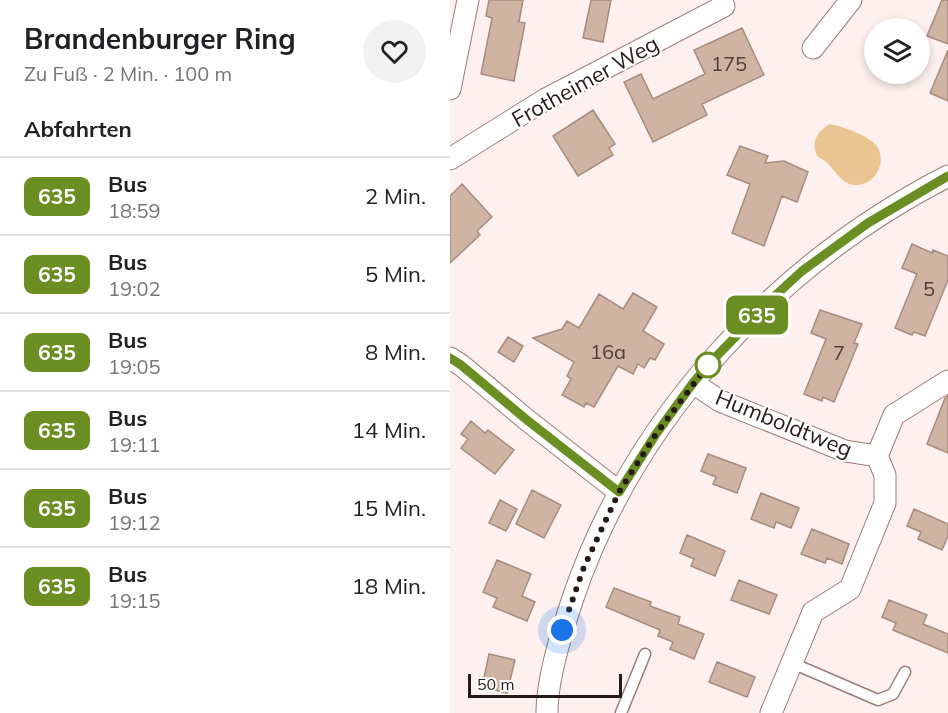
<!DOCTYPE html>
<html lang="de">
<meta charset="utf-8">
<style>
:root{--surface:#fff;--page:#f2f2f2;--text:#202124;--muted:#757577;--line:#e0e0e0}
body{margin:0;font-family:Mulish,sans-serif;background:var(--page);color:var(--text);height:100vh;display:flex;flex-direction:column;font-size:22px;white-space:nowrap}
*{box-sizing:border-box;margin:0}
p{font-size:20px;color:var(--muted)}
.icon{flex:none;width:33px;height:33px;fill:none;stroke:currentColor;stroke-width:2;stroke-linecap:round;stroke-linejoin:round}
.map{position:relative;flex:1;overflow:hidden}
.sheet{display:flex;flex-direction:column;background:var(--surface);width:450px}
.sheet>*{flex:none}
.badge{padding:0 12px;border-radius:9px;font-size:21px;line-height:39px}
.tools{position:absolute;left:414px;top:18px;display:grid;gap:12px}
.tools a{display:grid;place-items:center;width:66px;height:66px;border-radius:50%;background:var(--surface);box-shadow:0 3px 9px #0003;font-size:30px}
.scale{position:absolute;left:18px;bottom:15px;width:154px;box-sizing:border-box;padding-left:6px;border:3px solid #261a18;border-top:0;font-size:16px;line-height:21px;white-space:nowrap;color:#261a18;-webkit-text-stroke:4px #fff;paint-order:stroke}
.you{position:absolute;width:30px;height:30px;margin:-15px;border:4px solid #fff;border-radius:50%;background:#1a73e8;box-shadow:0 0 0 9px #1a73e833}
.map>.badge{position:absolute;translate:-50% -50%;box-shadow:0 0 0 3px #fff}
h2{padding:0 24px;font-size:22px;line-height:54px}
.round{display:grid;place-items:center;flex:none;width:63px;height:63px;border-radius:32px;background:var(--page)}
.head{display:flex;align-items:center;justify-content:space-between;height:102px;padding:0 24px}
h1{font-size:28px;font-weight:700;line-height:45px}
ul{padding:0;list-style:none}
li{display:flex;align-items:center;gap:18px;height:78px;padding:0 24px;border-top:2px solid var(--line)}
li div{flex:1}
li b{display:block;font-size:22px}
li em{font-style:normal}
li .badge{min-width:66px;font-weight:700;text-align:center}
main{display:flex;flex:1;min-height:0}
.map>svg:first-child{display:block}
.green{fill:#e8c591}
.building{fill:#cfb3a3;stroke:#a78c7d;stroke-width:1.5}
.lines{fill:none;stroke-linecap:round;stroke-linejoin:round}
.lane-casing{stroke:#9c7c79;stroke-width:13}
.street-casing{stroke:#9c7c79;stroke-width:23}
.lane{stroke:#fff;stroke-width:10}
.street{stroke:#fff;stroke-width:21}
.line-casing{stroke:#fff;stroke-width:14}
.line{stroke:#6b8e23;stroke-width:9}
.walk{stroke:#261a18;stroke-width:6;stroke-dasharray:0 10.8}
.stop-dot{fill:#fff;stroke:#6b8e23;stroke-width:3}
.labels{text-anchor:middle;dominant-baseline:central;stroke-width:4.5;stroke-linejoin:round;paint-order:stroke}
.number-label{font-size:20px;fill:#50403b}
.street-label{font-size:22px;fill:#261a18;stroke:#fff}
</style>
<main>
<section class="sheet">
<div class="head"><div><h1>Brandenburger Ring</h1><p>Zu Fuß · 2 Min. · 100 m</p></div><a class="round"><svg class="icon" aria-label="heart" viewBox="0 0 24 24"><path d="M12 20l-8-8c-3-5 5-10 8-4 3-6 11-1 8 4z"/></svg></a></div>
<h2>Abfahrten</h2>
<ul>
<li><span class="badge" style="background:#6b8e23;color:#fff">635</span><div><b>Bus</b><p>18:59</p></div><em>2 Min.</em></li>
<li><span class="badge" style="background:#6b8e23;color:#fff">635</span><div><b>Bus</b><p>19:02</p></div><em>5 Min.</em></li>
<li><span class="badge" style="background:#6b8e23;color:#fff">635</span><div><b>Bus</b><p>19:05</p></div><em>8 Min.</em></li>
<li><span class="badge" style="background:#6b8e23;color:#fff">635</span><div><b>Bus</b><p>19:11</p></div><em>14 Min.</em></li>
<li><span class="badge" style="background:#6b8e23;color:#fff">635</span><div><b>Bus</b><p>19:12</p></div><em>15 Min.</em></li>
<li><span class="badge" style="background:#6b8e23;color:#fff">635</span><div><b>Bus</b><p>19:15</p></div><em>18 Min.</em></li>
</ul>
</section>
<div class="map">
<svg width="498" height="713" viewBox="0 0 498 713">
<rect width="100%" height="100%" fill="#fef0ee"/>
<path class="green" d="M 380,124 C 393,127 412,133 423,142 C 440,157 427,187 404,185 C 389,184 382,162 368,157 C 360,143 367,131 380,124 Z"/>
<path class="building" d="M 39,0 L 73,0 L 69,22 L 75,23 L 64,81 L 31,74 L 42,18 L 36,16 Z
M 141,0 L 161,0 L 153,42 L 133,38 Z
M 492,0 L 498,0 L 498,44 L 477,36 Z
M 292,28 L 314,75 L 252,104 L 257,115 L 203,142 L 174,82 L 191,74 L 203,99 L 255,74 L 244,50 Z
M 498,50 L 498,101 L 480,93 Z
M 143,110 L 165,144 L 159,148 L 163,155 L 128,176 L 103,136 Z
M 290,146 L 318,156 L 315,163 L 334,161 L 358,172 L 347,202 L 332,196 L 314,246 L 282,233 L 300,184 L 277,175 Z
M 12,184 L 42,217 L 27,231 L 30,235 L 0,263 L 0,196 Z
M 462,244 L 482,253 L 483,250 L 498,256 L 498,280 L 475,336 L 464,332 L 462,335 L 445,328 L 467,274 L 452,268 Z
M 183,293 L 207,307 L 193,331 L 214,344 L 205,360 L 200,358 L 194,368 L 188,364 L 183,374 L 168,366 L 144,407 L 136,403 L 134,407 L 112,395 L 121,379 L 117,376 L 124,362 L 83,338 L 112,329 L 117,321 L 129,328 L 149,294 L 173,309 Z
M 370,310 L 412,324 L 404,343 L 408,344 L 384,402 L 373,397 L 372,401 L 354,394 L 376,339 L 361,333 Z
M 58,337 L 73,346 L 64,362 L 48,352 Z
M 498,396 L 498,453 L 477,444 L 495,398 Z
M 21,421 L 35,433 L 38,430 L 64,450 L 45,474 L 11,448 L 18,439 L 11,434 Z
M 258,454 L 296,468 L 287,493 L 263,484 L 266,477 L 251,471 Z
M 82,490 L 111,505 L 94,538 L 66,524 Z
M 311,493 L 349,508 L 341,528 L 326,522 L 324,528 L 301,519 Z
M 50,500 L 67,509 L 56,531 L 39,523 Z
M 464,509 L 498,524 L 498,536 L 492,550 L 468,539 L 471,532 L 457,526 Z
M 362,529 L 399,544 L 392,564 L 377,558 L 375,563 L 351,554 Z
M 237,535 L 275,551 L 265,576 L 241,566 L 244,559 L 230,553 Z
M 47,560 L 81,574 L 72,596 L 85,602 L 77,621 L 43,607 L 47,598 L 33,592 Z
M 289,580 L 327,595 L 319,614 L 281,600 Z
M 164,588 L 201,602 L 200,606 L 230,617 L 228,624 L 254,634 L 244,659 L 220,649 L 223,642 L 208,636 L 210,630 L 156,607 Z
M 439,600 L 477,615 L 473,624 L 498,634 L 498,653 L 443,630 L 446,623 L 432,617 Z
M 39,654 L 65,660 L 57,693 L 32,687 Z
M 267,662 L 305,677 L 297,697 L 259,682 Z"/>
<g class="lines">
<g class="lane-casing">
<path id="lane" d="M 342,663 L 428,700 L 443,694 L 455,672
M 171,713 L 195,654"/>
</g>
<g class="street-casing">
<path id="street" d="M 363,48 L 401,0
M 0,89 L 18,0
M 0,159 L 96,99 L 274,6
M 0,358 L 11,365 L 77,420 L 169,492
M 243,383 L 270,401 L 395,451 L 427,456
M 97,713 C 97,678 112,631 123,598 C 185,416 328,263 498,176
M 321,713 L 363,612 L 400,589 L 435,503 L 435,475 L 427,456 L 444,415 L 498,381"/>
</g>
<use href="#lane" class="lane"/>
<use href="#street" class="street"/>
</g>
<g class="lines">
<g class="line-casing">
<path id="line" d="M 0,358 L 11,365 L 77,420 L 169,492 L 206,434 L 243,383 L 258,365 L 327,294 L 352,271 L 418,223 L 498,176"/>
</g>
<use href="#line" class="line"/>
<path class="walk" d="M 112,630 L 134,567 L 169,492 L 206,434 L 258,365"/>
</g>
<circle class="stop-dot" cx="258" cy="365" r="12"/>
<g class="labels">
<g class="number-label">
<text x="279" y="63">175</text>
<text x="479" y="288">5</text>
<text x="158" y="351">16a</text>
<text x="389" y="352">7</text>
</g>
<g class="street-label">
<text transform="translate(135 81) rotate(-29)">Frotheimer Weg</text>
<text transform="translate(334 423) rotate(22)">Humboldtweg</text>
</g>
</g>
</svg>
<div class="tools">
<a><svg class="icon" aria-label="layers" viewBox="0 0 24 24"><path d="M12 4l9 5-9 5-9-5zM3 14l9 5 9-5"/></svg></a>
</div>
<div class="scale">50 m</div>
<div class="you" style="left:112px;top:630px"></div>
<b class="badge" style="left:307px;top:315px;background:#6b8e23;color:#fff">635</b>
</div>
</main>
